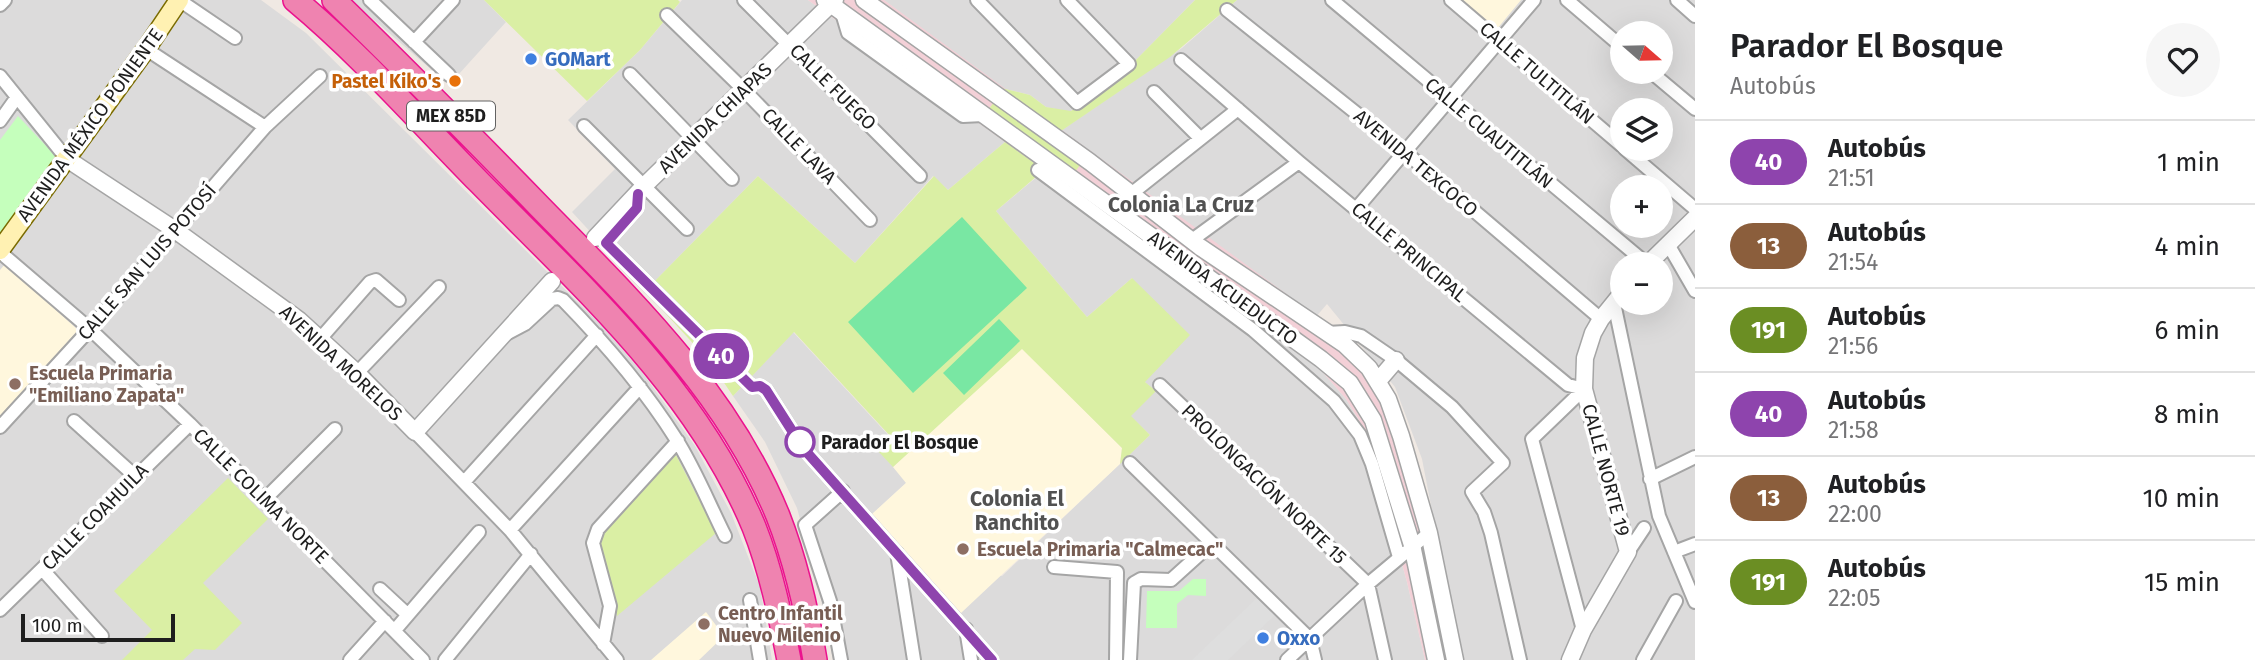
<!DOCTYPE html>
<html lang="es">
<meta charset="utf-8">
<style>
:root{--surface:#fff;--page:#f6f6f6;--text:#202124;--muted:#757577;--line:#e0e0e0}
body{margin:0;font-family:"Fira Sans",sans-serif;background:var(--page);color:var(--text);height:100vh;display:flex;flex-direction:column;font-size:26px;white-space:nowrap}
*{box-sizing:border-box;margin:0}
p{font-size:23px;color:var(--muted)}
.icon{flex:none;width:38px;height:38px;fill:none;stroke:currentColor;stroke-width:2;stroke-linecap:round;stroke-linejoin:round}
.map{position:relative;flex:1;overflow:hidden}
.side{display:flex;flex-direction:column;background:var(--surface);width:560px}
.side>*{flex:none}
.badge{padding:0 14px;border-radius:23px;font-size:24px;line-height:46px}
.needle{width:46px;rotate:110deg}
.fabs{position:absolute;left:1610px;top:21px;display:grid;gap:14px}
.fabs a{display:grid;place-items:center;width:63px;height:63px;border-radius:50%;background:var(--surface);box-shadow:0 7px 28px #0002;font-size:35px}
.scale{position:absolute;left:21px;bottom:18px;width:154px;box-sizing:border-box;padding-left:7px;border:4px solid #1e1e1e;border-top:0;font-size:19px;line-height:24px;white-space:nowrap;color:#1e1e1e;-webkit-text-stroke:5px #fff;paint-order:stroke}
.map>.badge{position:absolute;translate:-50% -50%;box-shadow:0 0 0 4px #fff}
.round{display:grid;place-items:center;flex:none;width:74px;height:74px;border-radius:37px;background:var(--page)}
.head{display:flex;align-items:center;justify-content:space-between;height:119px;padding:0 35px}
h1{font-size:33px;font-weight:600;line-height:52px}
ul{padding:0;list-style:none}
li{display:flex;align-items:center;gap:21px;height:84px;padding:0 35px;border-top:2px solid var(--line)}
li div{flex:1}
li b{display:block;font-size:26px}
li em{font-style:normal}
li .badge{min-width:77px;font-weight:700;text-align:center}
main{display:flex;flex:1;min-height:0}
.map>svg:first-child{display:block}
.residential{fill:#dcdbdb;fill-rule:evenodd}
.commercial{fill:#f3d0d7}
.education{fill:#fff7dd}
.grass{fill:#daefa4}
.park{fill:#c5ffbc}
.pitch{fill:#79e7a3}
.parking{fill:#dedede}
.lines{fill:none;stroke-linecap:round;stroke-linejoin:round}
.minor-casing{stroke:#a5a5a5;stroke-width:16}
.tertiary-casing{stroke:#a5a5a5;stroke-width:19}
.secondary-casing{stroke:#7a6b00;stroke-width:21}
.motorway-casing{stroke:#eb138e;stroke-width:26}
.minor{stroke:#fff;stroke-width:12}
.tertiary{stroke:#fff;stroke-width:16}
.secondary{stroke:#fff1b2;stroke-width:18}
.motorway{stroke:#ef83b0;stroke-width:23}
.line-casing{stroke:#fff;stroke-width:16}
.line{stroke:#8e44ad;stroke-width:10}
.shop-dot{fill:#3f7fe0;stroke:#fff;stroke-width:2.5}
.food-dot{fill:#e8710a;stroke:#fff;stroke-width:2.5}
.education-dot{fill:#8d6e63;stroke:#fff;stroke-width:2.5}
.stop-dot{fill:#fff;stroke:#8e44ad;stroke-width:3.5}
.labels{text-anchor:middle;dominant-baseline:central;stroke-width:7;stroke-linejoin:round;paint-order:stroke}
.shield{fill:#fff;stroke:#626262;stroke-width:2}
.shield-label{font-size:18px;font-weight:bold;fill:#1e1e1e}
.shop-label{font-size:19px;font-weight:bold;fill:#366cbe;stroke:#fff;text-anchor:start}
.street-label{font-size:19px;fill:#1e1e1e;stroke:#fff}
.food-label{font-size:19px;font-weight:bold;fill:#c56008;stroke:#fff;text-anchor:end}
.education-label{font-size:19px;font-weight:bold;fill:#785e54;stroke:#fff;text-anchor:start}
.stop-label{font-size:19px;font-weight:bold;fill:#1e1e1e;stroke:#fff;text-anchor:start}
.neighbourhood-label{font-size:21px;font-weight:bold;fill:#515151;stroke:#fff}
</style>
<main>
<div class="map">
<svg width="1695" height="660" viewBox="0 0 1695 660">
<rect width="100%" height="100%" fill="#f0e9e3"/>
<path class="residential" d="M 0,0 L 261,0 L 306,33 L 602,326 L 642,372 L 695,446 L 731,513 L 760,587 L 772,660 L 0,660 Z
M 351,0 L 484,0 L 506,22 L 449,85 Z
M 682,0 L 808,0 L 1005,142 L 948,190 L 933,176 L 855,263 L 758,176 L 645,291 L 572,212 L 615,169 L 568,120 L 640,50 Z
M 884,0 L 1195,0 L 1124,72 L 1071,111 L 1064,111 L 1046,107 L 1030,95 L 1001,88 Z
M 1237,0 L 1695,0 L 1695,660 L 1461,660 L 1422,459 L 1395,387 L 1327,304 L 1290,347 L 1320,369 L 1346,399 L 1363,427 L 1407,582 L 1425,660 L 833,660 L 818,585 L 797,508 L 765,442 L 733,396 L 793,332 L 891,438 L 879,451 L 907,482 L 871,515 L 899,545 L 1002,576 L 1150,435 L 1130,416 L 1155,391 L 1145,382 L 1132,278 L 1087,317 L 996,211 L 1044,171 L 1024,156 L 1182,48 ZM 1622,33 L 1661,33 L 1661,72 L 1622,72 ZM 1622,110 L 1661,110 L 1661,149 L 1622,149 ZM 1622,187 L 1661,187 L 1661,226 L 1622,226 ZM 1622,264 L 1661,264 L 1661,303 L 1622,303 Z"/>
<path class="commercial" d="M 808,0 L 884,0 L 1341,334 L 1375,367 L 1460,660 L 1425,660 L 1407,582 L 1363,427 L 1346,399 L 1320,369 Z"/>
<path class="education" d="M 1461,0 L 1521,0 L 1497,29 Z
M 5,264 L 78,330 L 0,418 L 0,270 Z
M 1022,348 L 1122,448 L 1120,464 L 961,613 L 871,515 L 906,483 L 893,467 Z
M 706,612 L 724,636 L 699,660 L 651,660 Z"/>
<path class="grass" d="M 484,0 L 678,0 L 680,2 L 640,50 L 587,101 Z
M 1195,0 L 1237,0 L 1170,57 L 1061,131 L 1001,88 L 1030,95 L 1046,107 L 1071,111 L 1124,72 Z
M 994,102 L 1080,165 L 1075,172 L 989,109 Z
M 1005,142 L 1044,170 L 996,211 L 1087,317 L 1132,278 L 1190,335 L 1145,382 L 1156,391 L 1131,416 L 1150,435 L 1120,464 L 1122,448 L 1022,349 L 893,467 L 878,451 L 891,437 L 794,332 L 733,396 L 710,362 L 645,291 L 758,176 L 855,263 L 934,176 L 948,190 Z
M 676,455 L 716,533 L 617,616 L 600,543 L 604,531 Z
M 228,478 L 268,519 L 203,583 L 242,623 L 215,650 L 195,649 L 183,660 L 122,660 L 152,630 L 114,591 Z"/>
<path class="park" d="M 18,116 L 60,161 L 0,243 L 0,140 Z
M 1193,579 L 1206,579 L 1206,596 L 1188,595 L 1177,604 L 1177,628 L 1146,628 L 1147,591 L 1179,591 Z"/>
<path class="pitch" d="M 962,217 L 1027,288 L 913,393 L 848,322 Z
M 999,319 L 1020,341 L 964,395 L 943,373 Z"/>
<path class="parking" d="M 1258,597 L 1275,615 L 1228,660 L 1192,660 Z"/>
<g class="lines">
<g class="minor-casing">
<path id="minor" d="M 179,0 L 235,38
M 370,0 L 449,75
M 744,0 L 920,176
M 977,0 L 1077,103 L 1129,64 L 1067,0
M 1332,0 L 1647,264
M 1451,0 L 1622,146
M 1567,0 L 1622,47
M 1677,0 L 1695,16
M 0,5 L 5,0
M 1227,10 L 1405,152 L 1601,319
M 842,13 L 848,33 L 963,116 L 983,115
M 667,15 L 744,90 L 870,220
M 414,42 L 453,0
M 146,49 L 265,127
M 1181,60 L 1299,162 L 1568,385 L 1584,389
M 1651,72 L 1695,109
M 630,74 L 732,179
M 0,76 L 67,159
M 1154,92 L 1200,138
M 0,121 L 17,97
M 584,126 L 687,229
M 1625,149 L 1695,209
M 1038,170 L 1253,330 L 1334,401 L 1360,435 L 1372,464 L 1399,557
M 638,194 L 637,208 L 606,243 L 752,387 L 760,386 L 766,390 L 803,448 L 992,660
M 1131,194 L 1238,109
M 1356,209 L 1534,0
M 1192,240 L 1299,162
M 1669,246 L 1695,291
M 0,252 L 90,329 L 190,424 L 423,660
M 1614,303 L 1659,516 L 1695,602
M 508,333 L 525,324 L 552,299 L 558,298 L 563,300 C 605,343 644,388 676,439 C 695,469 709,504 725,536
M 1327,333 L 1345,332 L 1361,336 L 1396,360 L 1452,407 L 1503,463 L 1472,492 L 1484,512 L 1491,533 L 1520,660
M 320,339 L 370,282 L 376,280 L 399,300
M 357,373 L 439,287
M 1160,385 L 1368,584 L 1385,660
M 74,421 L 136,477
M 0,427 L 90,329 L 265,127 L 320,76
M 415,432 L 510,530 L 617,660
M 1130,463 L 1310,639 L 1315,660
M 1650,479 L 1695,457
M 465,481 L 597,335
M 264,500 L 335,429
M 510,530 L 640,387
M 1628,552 L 1644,528
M 1674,552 L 1695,544
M 897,553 L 914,660
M 1054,567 L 1117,572 L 1116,660
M 42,569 L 102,636
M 380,589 L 408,615
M 750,600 L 760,660
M 0,610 L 190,424
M 966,629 L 971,660
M 395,630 L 479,532
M 1583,630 L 1532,439 L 1584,389
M 603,644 L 610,606 L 593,543 L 598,529 L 678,441
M 350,660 L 385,621
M 445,660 L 531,554
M 841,660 L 830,601 L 805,525 L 843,491
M 1130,660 L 1134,583 L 1141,579 L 1171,580 L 1202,552
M 1287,660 L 1368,584 L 1429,533
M 1643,660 L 1676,601"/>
</g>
<g class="tertiary-casing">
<path id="tertiary" d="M 825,0 L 1321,359 L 1350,383 L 1373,420 L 1412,545 L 1436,660
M 864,0 L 1090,162 L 1200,247 L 1344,344 L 1369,368 L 1388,399 L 1401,436 L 1429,533 L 1455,660
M 67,159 L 175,230 L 299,320 L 357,373 L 415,432 L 552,281
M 595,238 L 643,187 L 835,0
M 1648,264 L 1695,218
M 1378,381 L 1396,360
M 1570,660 L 1583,630 L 1628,552 L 1584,389 L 1585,358 L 1593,333 L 1601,319 L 1622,293"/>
</g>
<g class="secondary-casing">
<path id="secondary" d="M 0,250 L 146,49 L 179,0"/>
</g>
<g class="motorway-casing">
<path id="motorway" d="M 295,0 C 361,55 419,121 479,182 C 582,287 697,389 754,527 C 771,570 780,615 789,660
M 334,0 C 404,68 472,137 540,207 C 631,300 728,393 778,516 C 796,562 807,611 815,660"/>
</g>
<use href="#minor" class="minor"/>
<use href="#tertiary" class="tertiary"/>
<use href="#secondary" class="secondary"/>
<use href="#motorway" class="motorway"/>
</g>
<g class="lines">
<g class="line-casing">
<path id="line" d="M 638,194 L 637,208 L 606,243 L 752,387 L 760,386 L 766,390 L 803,448 L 992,660"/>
</g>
<use href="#line" class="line"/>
</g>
<g class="shop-dot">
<circle cx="531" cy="59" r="7"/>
<circle cx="1263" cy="638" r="7"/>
</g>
<circle class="food-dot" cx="455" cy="81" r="7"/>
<g class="education-dot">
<circle cx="15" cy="384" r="7"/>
<circle cx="963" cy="549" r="7"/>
<circle cx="704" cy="624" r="7"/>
</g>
<circle class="stop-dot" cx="800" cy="442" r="14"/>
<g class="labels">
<rect class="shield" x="407" y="101.5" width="88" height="29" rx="5"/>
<g class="shield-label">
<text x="451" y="116">MEX 85D</text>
</g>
<g class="shop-label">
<text x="545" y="59">GOMart</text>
<text x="1277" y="638">Oxxo</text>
</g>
<g class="street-label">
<text transform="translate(1537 73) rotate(41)">CALLE TULTITLÁN</text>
<text transform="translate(833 87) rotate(45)">CALLE FUEGO</text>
<text transform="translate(715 118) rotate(-44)">AVENIDA CHIAPAS</text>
<text transform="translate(90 125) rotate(-54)">AVENIDA MÉXICO PONIENTE</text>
<text transform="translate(1489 133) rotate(40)">CALLE CUAUTITLÁN</text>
<text transform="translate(799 146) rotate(46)">CALLE LAVA</text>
<text transform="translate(1416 163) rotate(40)">AVENIDA TEXCOCO</text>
<text transform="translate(1409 252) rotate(40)">CALLE PRINCIPAL</text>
<text transform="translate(147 262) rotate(-49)">CALLE SAN LUIS POTOSÍ</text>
<text transform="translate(1223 288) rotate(36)">AVENIDA ACUEDUCTO</text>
<text transform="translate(341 363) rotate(43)">AVENIDA MORELOS</text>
<text transform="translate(1606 470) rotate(75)">CALLE NORTE 19</text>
<text transform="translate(1264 484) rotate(44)">PROLONGACIÓN NORTE 15</text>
<text transform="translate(261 496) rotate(45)">CALLE COLIMA NORTE</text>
<text transform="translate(95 517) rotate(-45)">CALLE COAHUILA</text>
</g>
<g class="food-label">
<text x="441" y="81">Pastel Kiko's</text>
</g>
<g class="education-label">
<text x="29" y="373">Escuela Primaria<tspan x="29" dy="22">"Emiliano Zapata"</tspan></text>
<text x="977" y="549">Escuela Primaria "Calmecac"</text>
<text x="718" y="613">Centro Infantil<tspan x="718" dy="22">Nuevo Milenio</tspan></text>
</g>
<g class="stop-label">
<text x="821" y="442">Parador El Bosque</text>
</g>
<g class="neighbourhood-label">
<text x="1181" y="205">Colonia La Cruz</text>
<text x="1017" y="499">Colonia El<tspan x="1017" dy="24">Ranchito</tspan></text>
</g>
</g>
</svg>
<div class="fabs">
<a><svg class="needle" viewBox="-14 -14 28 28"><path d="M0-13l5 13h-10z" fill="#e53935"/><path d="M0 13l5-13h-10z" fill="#757577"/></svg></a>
<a><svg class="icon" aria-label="layers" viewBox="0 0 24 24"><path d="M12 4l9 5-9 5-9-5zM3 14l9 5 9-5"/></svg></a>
<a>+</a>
<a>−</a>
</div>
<div class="scale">100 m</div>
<b class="badge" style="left:721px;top:356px;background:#8e44ad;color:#fff">40</b>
</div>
<section class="side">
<div class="head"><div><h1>Parador El Bosque</h1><p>Autobús</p></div><a class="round"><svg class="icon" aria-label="heart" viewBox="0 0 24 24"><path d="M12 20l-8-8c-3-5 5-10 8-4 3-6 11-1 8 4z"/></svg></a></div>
<ul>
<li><span class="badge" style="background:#8e44ad;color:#fff">40</span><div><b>Autobús</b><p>21:51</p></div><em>1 min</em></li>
<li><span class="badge" style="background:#8b5e3c;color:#fff">13</span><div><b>Autobús</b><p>21:54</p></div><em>4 min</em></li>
<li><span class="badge" style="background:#6b8e23;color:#fff">191</span><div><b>Autobús</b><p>21:56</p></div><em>6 min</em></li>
<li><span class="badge" style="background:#8e44ad;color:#fff">40</span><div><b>Autobús</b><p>21:58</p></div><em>8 min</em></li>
<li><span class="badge" style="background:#8b5e3c;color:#fff">13</span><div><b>Autobús</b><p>22:00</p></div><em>10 min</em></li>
<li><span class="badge" style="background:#6b8e23;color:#fff">191</span><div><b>Autobús</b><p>22:05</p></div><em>15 min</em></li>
</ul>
</section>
</main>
